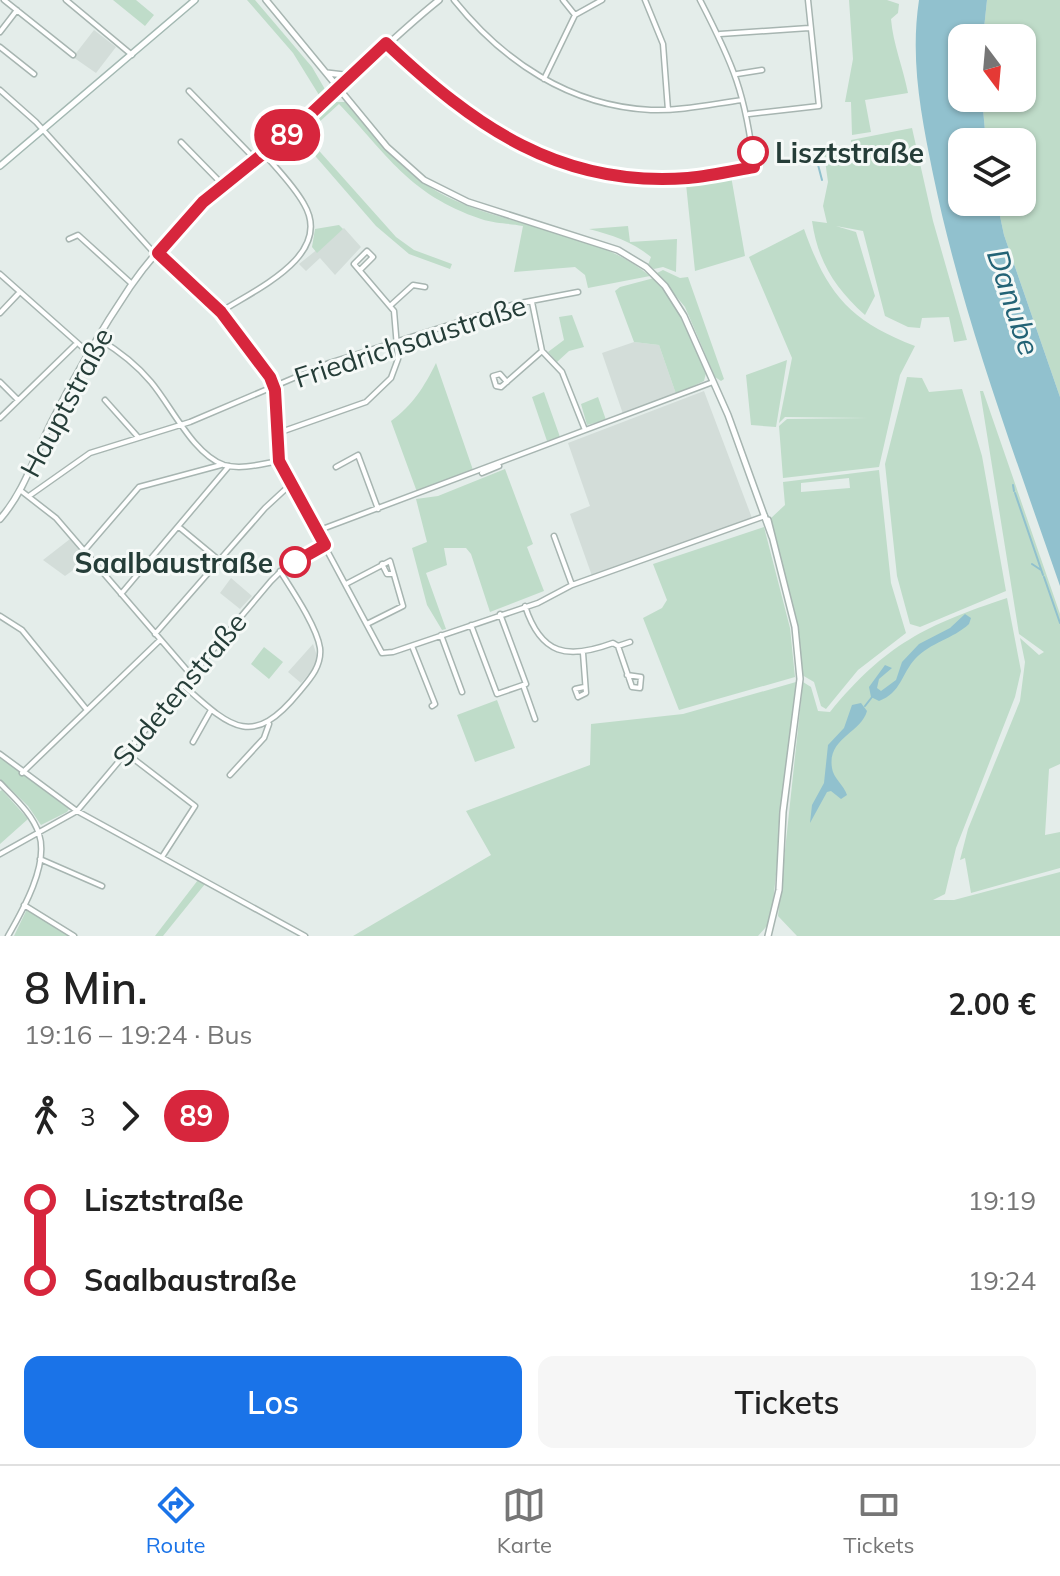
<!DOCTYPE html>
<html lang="de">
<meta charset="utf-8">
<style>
:root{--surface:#fff;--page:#f6f6f6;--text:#222;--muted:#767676;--line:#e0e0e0;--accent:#1a73e8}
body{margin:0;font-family:Mulish,sans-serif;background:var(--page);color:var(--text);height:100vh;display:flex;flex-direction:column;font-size:30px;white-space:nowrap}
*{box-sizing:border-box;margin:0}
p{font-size:26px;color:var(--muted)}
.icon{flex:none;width:44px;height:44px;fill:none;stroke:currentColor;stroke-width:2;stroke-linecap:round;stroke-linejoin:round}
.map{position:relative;height:936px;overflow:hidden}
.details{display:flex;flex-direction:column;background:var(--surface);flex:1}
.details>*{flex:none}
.badge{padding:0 16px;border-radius:26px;font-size:28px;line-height:52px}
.needle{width:52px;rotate:164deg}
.fabs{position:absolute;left:948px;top:24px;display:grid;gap:16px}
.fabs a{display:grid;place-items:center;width:88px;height:88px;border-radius:16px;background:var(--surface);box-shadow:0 2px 6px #0004;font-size:40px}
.map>.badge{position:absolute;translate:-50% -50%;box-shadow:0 0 0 4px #fff}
.legs{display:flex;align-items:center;gap:12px;height:88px;padding:0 24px;font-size:26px}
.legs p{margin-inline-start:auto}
.head{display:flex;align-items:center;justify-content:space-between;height:136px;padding:0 24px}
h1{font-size:44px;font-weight:600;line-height:60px}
.button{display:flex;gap:16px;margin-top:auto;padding:16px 24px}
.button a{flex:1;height:92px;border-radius:16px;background:var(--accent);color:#fff;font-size:32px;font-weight:600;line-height:92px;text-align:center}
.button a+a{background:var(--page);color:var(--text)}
ul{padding:0 24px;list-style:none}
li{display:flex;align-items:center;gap:28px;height:80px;font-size:30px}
li i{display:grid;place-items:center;width:12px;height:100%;margin:0 10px;background:currentColor}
li i::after{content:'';width:20px;height:20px;margin:-10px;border:6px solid;border-radius:50%;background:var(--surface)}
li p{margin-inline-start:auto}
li:first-child i{background:linear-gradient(#0000 50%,currentColor 0)}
li:last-child i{background:linear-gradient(currentColor 50%,#0000 0)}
.tab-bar{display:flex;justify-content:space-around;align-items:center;height:112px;border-top:2px solid var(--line);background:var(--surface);font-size:22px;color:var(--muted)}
.tab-bar a{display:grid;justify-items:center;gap:4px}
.tab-bar .on{color:var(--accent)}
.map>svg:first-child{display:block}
.built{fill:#d3ddd9}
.green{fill:#bfdcc9;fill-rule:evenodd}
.water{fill:#91c1ce}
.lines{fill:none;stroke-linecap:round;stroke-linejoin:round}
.stream{stroke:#91c1ce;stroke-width:2}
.minor-casing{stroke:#a7b5b1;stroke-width:7}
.tertiary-casing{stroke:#a7b5b1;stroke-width:8}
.secondary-casing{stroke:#a3b8b2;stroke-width:8}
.minor{stroke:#fff;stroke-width:4}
.tertiary{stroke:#fff;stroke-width:5}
.secondary{stroke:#fff;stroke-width:5}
.line-1-casing{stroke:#fff;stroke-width:18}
.line-1{stroke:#d7263d;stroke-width:12}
.stop-1-dot{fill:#fff;stroke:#d7263d;stroke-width:4}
.labels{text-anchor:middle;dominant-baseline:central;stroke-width:6;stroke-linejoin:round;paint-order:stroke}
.stop-label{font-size:28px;font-weight:bold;fill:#253d38;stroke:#f5f9f7;text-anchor:start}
.street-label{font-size:28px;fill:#253d38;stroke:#f5f9f7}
.water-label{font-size:30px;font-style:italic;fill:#236376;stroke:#f5f9f7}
</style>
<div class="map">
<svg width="1060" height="936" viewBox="0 0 1060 936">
<rect width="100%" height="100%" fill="#e4edea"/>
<path class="built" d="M 94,30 L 116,47 L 96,73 L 73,57 Z
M 344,228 L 361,247 L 335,275 L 320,258 L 306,271 L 299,264 Z
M 634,342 L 659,345 L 676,394 L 623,414 L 602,353 Z
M 704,391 L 752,518 L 592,576 L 570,514 L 590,506 L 568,443 Z
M 70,539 L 87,560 L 65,576 L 43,560 Z
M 231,578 L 252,596 L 240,609 L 220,593 Z
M 313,644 L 317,656 L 315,667 L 301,683 L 288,672 Z"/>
<path class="green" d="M 113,0 L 136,0 L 154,15 L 145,26 Z
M 247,0 L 255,0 L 312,67 L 326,91 L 325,97 L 280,135 L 273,129 L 284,128 L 319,95 L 293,53 Z
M 849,0 L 887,0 L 899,4 L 898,13 L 891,19 C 893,44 903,67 908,93 L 865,100 L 871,132 L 852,135 L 851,102 L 845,102 L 853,59 Z
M 987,0 L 1060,0 L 1060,397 L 1004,235 L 997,202 L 1022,202 L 1022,142 L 986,142 L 982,98 L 1022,98 L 1022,38 L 983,38 Z
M 336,102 L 345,102 C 373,135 400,170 438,192 C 504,229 591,227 650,276 L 588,288 L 585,275 L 575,267 L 514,272 L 523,226 C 508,223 496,224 481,219 C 408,194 388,155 339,104 L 305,135 L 396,237 L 414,250 L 452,264 L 450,269 L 409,254 L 376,226 L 297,135 Z
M 912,128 L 933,221 L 967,340 L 954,342 L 949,317 L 922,318 L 920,328 L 908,327 L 885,316 L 863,231 L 836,226 L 856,232 L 875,296 L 865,315 C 835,288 818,262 812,221 L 827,223 L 823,206 L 828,182 L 824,153 L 852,148 L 851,140 Z
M 731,176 L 745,256 L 695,271 L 686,184 Z
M 339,225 L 343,229 L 317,253 L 312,247 L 315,229 Z
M 628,226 L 630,242 L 677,239 L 676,272 L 663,267 L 654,269 L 648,265 L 651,257 C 633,242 612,235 589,229 Z
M 804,229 C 827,294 850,321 915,346 L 900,375 L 879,467 L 783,478 L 779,426 L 787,419 L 868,418 L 785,417 L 779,423 L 792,358 L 749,257 Z
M 663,270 L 680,278 L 688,277 L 724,379 L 721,381 L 715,377 L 685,307 L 657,273 Z
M 654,278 L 675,305 L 706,373 L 704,381 L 676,394 L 659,345 L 634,342 L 615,291 L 620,287 Z
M 572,315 L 584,347 L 569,351 L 557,362 L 548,352 L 564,340 L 559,317 Z
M 787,360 L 776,427 L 751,425 L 746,375 Z
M 436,363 L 473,470 L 417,492 L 391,421 C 413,405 424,387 436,363 Z
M 907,377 L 922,378 L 929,392 L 962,389 L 982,456 L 1006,591 L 920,627 L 910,624 L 897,576 L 885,464 Z
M 980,391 L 983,391 L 1060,614 L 1060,764 L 1049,769 L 1045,835 L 1060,832 L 1060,868 L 971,893 L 965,858 L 960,860 L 968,829 L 1020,701 L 1025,662 L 1020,638 L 1039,655 L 1044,652 L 1019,634 Z
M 544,392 L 560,437 L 547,441 L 532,397 Z
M 598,397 L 606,420 L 587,425 L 581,404 Z
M 505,469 L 533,544 L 527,547 L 544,591 L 490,612 L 471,554 L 466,548 L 444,548 L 447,565 L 426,573 L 446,629 L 442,630 L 427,605 L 412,548 L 427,542 L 416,499 L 438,496 Z
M 879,470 L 891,583 L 906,633 L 858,670 L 826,709 L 821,706 L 814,682 L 802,675 L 797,627 L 770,519 L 785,505 L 783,482 ZM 849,478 L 850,488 L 801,492 L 801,483 Z
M 764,527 L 790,628 L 795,677 L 679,710 L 643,618 L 662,608 L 667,600 L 653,564 Z
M 1007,598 L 1021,671 L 1015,697 L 956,848 L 945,894 L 933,900 L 954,900 L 1060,872 L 1060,936 L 797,936 L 778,916 L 803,682 L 811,687 L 818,711 L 830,712 C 886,644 926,625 1007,598 Z
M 264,647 L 283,662 L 269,679 L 251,664 Z
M 796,682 L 773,903 L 767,926 L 758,936 L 353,936 L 491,855 L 466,811 L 590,765 L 591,724 L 683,714 Z
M 497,700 L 515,748 L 475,762 L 457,715 Z
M 0,757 L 69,809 L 67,812 L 41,825 L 28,806 L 0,779 Z
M 2,790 L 28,819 L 0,844 L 0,791 Z
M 198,880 L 205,884 L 163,936 L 155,936 Z
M 27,909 L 71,936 L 14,936 Z"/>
<path class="water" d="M 919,0 L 987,0 L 983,38 L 962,38 L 962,98 L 982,98 L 986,142 L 962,142 L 962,202 L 997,202 L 1004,235 L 1060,397 L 1060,586 C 1013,450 962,315 933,174 C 921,115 910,60 919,0 Z
M 965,614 L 971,618 L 969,624 C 953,639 931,642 915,659 C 902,673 901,693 879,701 L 871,697 L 869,687 L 885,665 L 892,668 L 879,679 L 877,688 L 881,691 L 896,680 L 902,662 L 919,644 L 950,628 Z
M 861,703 L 867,711 C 861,733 827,738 832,768 C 833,778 844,785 847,795 L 841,799 L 831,791 L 827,792 L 810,823 L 812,805 L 824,783 L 828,745 L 844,728 L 852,705 Z"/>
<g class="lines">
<path class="stream" d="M 817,161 L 822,180
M 1013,485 L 1014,491
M 1015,493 L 1043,575
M 1032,564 L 1041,570
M 1044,577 L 1060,623
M 865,706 L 872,697"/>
<g class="minor-casing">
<path id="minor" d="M 4,0 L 73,55
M 66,0 L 132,55
M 454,0 C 503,61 569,106 651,110 C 681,111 712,104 742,100
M 563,0 L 575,15
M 645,0 L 663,44 L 668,110
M 0,32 L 17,10
M 720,34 L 809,28
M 387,44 C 474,126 562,190 688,178 C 710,176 732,171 754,167 C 746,94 733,64 700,0
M 0,47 L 34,74
M 737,74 L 762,70
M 544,79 L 575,15 L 602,0
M 0,90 L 36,122 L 156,255
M 189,91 L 255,159
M 749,114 L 819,106 L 808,0
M 181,142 L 223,185
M 69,239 L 78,235 L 132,284
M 158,253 L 221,312 L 269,376 L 275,390 L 279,461 L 382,653 L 393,652 L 538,603 L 572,585 L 765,516
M 0,274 L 90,354
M 532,302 L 542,351 L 562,372 L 585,430
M 391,305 L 413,285 L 425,287
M 222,311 C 256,289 334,255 304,204 C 294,186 278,170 265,155
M 0,313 L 18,294
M 99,339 C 119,351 136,364 151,382 C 172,407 193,454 224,465 C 241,470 262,464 279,461
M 0,382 L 18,400
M 507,382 L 500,374 L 493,376 L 496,386 L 501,387 L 542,351
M 105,400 L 138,437
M 0,418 L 75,345
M 278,433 L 366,402 L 391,378 L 398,359 L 394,311 L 354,264 L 367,251 L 373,257 L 360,270
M 336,467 L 358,455 L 378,509
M 482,473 L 499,466
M 20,490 L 56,518 L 192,676
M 29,496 L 90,453 L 190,422 L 329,363 L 515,304 L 578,292
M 179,527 L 220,561
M 317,531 L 713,382
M 554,536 L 572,585
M 84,551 L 139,487 L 221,465
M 382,564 L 387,574 L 393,574
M 346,584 L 390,561 L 403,606 L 367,624
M 121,594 L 229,466
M 525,606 C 541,655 567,660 613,643 L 618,646 L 632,687 L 640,688 L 641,677 L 627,675
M 0,616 L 22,630 L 87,710
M 471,625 L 497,694 L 526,684 L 500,614
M 155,634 L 265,508 L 291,484
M 441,635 L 462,692
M 412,646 L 435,704 L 432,706
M 618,646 L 630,642
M 583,653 L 586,693 L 578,697 L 575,689 L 584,687
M 183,685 C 230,727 252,750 299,692 C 310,679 322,666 320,648 C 317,627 292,590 280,571
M 523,685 L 535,719
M 193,742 L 211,710
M 126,753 L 195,806 L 162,857
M 0,754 L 77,811 L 305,936
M 22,773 L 160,640
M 230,775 L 264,738 L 269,724
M 0,783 C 14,798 32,813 39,834 C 49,864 23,910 8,936
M 0,854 L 77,811 L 271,581 L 286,566 L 324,545
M 40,859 L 102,886
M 24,905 L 74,936"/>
</g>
<g class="tertiary-casing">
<path id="tertiary" d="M 266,0 L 387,147 L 424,180 L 468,202 L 618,250 L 646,267 L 665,286 L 684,316 L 728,415 L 772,537
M 327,73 L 344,75 L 356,70
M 0,519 C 24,492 35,455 51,423 C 74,377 101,330 130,287 C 176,220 239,176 300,125 C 348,84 390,39 439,0
M 768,936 L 779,890 L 783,812 L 800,679 L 795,627 L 768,520"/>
</g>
<g class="secondary-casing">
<path id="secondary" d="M 0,166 L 195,0"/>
</g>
<use href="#minor" class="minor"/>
<use href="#tertiary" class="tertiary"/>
<use href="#secondary" class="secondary"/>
</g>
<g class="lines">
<g class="line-1-casing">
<path id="line-1" d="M 295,562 L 325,545 L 279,461 L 275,390 L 270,377 L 221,312 L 158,253 L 203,202 L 300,124 L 386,43 C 474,126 560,188 688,178 C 710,176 732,171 754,167 L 753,152"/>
</g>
<use href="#line-1" class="line-1"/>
</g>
<g class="stop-1-dot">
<circle cx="753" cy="152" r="14"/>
<circle cx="295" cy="562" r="14"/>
</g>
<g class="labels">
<g class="stop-label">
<text x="775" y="152">Lisztstraße</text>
<text x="273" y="562" text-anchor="end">Saalbaustraße</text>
</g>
<g class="street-label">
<text transform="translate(410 341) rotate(-18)">Friedrichsaustraße</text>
<text transform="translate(66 402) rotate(-62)">Hauptstraße</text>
<text transform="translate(179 689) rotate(-50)">Sudetenstraße</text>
</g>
<g class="water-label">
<text transform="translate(1014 302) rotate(72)">Danube</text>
</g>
</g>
</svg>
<div class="fabs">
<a><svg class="needle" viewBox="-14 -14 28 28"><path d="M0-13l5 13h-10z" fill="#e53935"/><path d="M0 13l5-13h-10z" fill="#767676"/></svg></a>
<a><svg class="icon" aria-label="layers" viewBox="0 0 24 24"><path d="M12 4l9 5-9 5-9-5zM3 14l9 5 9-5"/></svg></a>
</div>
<b class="badge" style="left:287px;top:135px;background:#d7263d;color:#fff">89</b>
</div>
<section class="details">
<div class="head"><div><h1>8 Min.</h1><p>19:16 – 19:24 · Bus</p></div><b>2.00 €</b></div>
<div class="legs"><svg class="icon" aria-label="walk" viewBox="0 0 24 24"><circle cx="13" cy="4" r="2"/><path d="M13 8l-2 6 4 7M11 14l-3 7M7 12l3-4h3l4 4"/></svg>3<svg class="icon" aria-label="forward" viewBox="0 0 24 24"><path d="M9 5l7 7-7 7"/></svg><b class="badge" style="background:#d7263d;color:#fff">89</b></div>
<ul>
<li><i style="color:#d7263d"></i><b>Lisztstraße</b><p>19:19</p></li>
<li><i style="color:#d7263d"></i><b>Saalbaustraße</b><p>19:24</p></li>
</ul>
<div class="button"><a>Los</a><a>Tickets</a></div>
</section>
<nav class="tab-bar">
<a class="on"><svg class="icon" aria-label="directions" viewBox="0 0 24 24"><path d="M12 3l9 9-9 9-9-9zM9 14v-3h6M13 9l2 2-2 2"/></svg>Route</a>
<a><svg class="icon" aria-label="map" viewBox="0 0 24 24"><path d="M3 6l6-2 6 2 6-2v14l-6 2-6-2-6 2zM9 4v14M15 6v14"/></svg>Karte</a>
<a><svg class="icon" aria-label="tickets" viewBox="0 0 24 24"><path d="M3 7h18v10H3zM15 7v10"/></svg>Tickets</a>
</nav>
